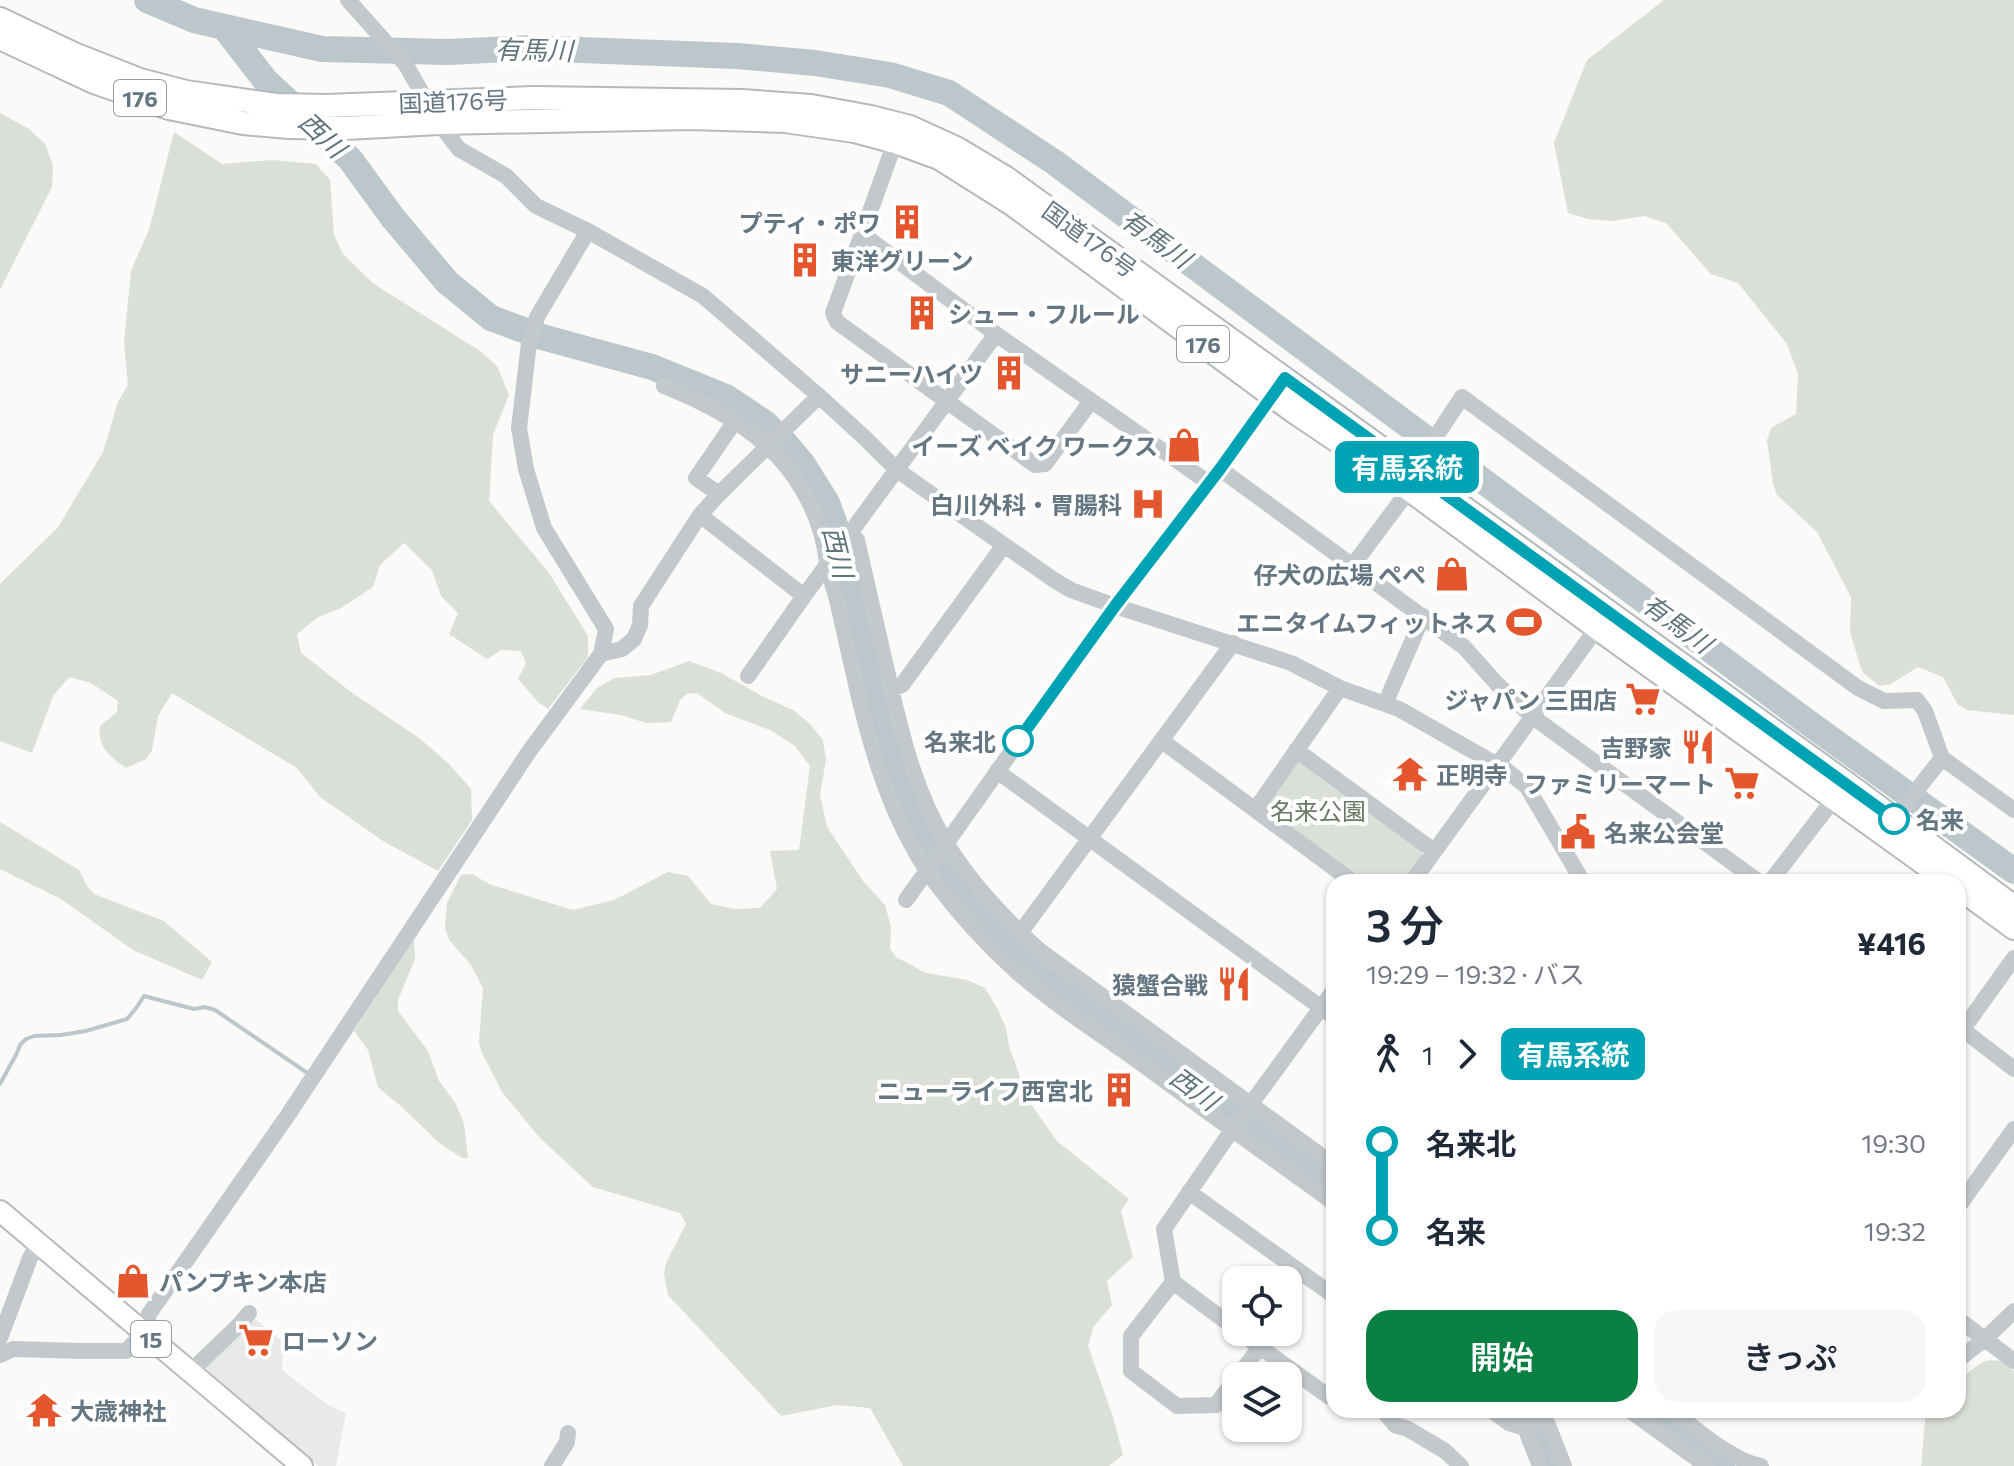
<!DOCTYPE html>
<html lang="ja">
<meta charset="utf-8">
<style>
:root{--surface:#fff;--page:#f6f6f7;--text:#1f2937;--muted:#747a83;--accent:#0b8043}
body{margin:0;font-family:Commissioner,"Noto Sans JP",sans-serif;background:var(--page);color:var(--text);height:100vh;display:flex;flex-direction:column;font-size:30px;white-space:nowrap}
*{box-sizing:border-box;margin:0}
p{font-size:26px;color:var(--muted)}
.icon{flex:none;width:44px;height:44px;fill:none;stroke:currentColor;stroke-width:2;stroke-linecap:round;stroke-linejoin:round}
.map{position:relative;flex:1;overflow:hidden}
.side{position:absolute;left:1326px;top:874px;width:640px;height:544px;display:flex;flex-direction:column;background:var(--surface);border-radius:24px;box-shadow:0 2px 6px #0004}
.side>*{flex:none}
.badge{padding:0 16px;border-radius:12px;font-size:28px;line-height:52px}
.tools{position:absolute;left:1222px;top:1266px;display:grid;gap:16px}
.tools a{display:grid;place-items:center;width:80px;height:80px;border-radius:16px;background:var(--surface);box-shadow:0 2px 6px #0004;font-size:40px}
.map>.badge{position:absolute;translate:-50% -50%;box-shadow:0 0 0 4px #fff}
.legs{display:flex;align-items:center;gap:12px;height:88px;padding:0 40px;font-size:26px}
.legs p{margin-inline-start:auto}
.headline{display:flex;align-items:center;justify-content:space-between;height:136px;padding:0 40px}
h1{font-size:44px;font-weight:600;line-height:60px}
.cta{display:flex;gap:16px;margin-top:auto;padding:16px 40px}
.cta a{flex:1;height:92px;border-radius:24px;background:var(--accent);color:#fff;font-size:32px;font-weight:600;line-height:92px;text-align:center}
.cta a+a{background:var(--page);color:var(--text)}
ul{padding:0 40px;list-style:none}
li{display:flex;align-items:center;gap:28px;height:88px;font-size:30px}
li i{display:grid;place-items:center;width:12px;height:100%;margin:0 10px;background:currentColor}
li i::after{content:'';width:20px;height:20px;margin:-10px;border:6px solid;border-radius:50%;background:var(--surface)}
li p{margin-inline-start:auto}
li:first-child i{background:linear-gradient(#0000 50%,currentColor 0)}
li:last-child i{background:linear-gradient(currentColor 50%,#0000 0)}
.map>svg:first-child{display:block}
.built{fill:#e8e9e9}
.green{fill:#dadfd7}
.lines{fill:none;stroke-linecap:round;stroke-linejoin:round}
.stream{stroke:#bbc7cb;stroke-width:4}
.river{stroke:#bbc7cb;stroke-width:26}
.major-casing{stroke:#b5babe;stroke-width:24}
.highway-casing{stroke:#b4b9bd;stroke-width:26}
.minor{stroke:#c3c8cc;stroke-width:16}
.major{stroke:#fff;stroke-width:20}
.highway{stroke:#fff;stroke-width:22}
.line-1-casing{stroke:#fff;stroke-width:18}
.line-1{stroke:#00a3b4;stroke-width:12}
.stop-1-dot{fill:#fff;stroke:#00a3b4;stroke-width:4}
.labels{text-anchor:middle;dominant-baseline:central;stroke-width:8;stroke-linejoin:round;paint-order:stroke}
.shield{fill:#fff;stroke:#939fa8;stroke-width:2}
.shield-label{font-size:22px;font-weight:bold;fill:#657683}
.street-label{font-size:24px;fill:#657683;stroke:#fff}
.poi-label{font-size:24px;font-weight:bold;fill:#657683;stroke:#fff;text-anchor:end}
.stop-label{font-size:24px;font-weight:bold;fill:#657683;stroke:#fff;text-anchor:end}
.park-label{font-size:24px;fill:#687a64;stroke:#fff}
.water-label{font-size:26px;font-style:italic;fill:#60757c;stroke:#fff}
</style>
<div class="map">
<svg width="2014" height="1466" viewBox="0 0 2014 1466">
<rect width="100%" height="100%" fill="#fafaf8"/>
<path class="built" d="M 252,1316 L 283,1342 L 282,1370 L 328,1405 L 346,1413 L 336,1466 L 318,1466 L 205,1368 Z"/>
<path class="green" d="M 1664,0 L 2014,0 L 2014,715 L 1967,710 L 1958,705 L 1943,677 L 1918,667 L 1891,684 L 1880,686 L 1863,673 L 1859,662 L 1850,632 L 1851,597 L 1817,532 L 1777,495 L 1773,484 L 1767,440 L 1771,428 L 1796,414 L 1798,374 L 1787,344 L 1738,283 L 1711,274 L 1666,223 L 1644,216 L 1611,221 L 1588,219 L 1568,213 L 1554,143 L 1587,60 Z
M 0,113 L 29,129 L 45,144 L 53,165 L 52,187 L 0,290 Z
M 174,132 L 222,164 L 272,160 L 316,164 L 330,180 L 334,235 L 343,254 L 374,284 L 480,351 L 497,366 L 509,395 L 493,435 L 489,501 L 549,573 L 588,636 L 588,657 L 548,709 L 538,702 L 518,679 L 526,663 L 521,651 L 501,650 L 487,659 L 449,634 L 458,613 L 441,596 L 432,570 L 404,543 L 380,565 L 373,587 L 341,608 L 318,617 L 297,634 L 301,653 L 351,692 L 419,738 L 448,763 L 471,789 L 472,820 L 438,871 L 383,841 L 320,797 L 297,768 L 172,693 L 158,716 L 152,750 L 146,759 L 126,768 C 110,757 97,747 100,726 L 117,712 L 118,701 L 91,683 L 69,677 L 53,696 L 32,753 L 0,741 L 0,584 L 58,527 L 103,452 L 118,402 L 128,385 L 124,342 L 131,271 L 149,230 Z
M 689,661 L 721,673 L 764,697 L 793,710 L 810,724 L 823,740 L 826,760 L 820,795 L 827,827 L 863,881 L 885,905 L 891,927 L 890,949 L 896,957 L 926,973 L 967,980 L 985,988 L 997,1008 L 1006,1028 L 1009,1046 L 1028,1100 L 1057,1141 L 1129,1199 L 1121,1211 L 1133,1257 L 1107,1281 L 1112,1305 L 1094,1326 L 1088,1346 L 1113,1417 L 1123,1455 L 1109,1466 L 903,1466 L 870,1408 L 837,1405 L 781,1416 L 668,1295 L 664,1274 L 666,1263 L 686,1224 L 680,1213 L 593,1187 L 540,1138 L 502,1092 L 482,1053 L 479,1042 L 483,988 L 471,965 L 449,940 L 445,928 L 447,903 L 461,875 L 472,874 L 489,884 L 573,910 L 614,900 L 668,872 L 688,876 L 711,904 L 735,909 L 760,908 L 777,889 L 770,851 L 799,850 L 810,766 L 795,746 L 770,730 L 725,713 L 697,693 L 687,694 L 680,700 L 671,722 L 646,723 L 621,715 L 580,709 L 597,688 L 615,678 L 651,675 Z
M 1303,760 L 1419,845 L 1423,857 L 1405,882 L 1364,882 L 1266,810 L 1265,801 L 1295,761 Z
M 0,822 L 79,870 L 87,886 L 94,894 L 164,921 L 212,962 L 202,980 L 133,950 L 61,899 L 0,869 Z
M 414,939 L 415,959 L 398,1000 L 398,1011 L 428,1051 L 439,1081 L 456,1104 L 464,1124 L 468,1158 L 462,1158 L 438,1142 L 403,1108 L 378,1087 L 368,1050 L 354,1031 Z
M 1991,1360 L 2001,1361 L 2014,1371 L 2014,1466 L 1921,1466 L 1926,1410 L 1958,1410 L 1958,1380 L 1982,1362 Z"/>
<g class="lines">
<path class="stream" d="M 0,1084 L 17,1053 L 20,1045 L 26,1039 L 34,1036 L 61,1035 L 86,1031 L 127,1019 L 137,1007 L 144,996 L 194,1009 L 205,1007 L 215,1010 L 306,1072"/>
<path class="river" d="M 147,0 L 194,20 L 322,49 L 448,52 L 529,48 L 737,56 L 815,63 L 890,75 L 949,93 L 1054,162 L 1806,721 L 2014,871
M 224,27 L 265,80 L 350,159 L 393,218 L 447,282 L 491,318 L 542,337 L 652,367 L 726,397 L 765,423 L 786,444 L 802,463 L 827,503 L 838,533 L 868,666 L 879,702 L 889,757 L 925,839 L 948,877 L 962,896 L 1010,952 L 1035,973 L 1334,1187
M 1529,1410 L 1552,1466
M 1644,1410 L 1722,1466"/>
<g class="major-casing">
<path id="major" d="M 0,1211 L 302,1466"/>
</g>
<g class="highway-casing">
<path id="highway" d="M 0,19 L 74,54 L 140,80 L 186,92 L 276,105 L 326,106 L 533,98 L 742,101 L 811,106 L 871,117 L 910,127 L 956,148 L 1006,178 L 1846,783 L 2014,907
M 0,38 L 94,82 L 169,108 L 243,123 L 289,127 L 346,128 L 439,123 L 690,118 L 785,121 L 854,131 L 895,142 L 939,158 L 1012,204 L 1293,411 L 1403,485 L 1597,628 L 1950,882
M 1958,887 L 2014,928"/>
</g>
<path class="minor" d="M 348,0 L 406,65 L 439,123 L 459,149 L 506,176 L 536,206 L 588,231 L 703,296 L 819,396 L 867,440 L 897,470 L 1054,580 L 1071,590 L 1115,606 L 1291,663 L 1340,688 L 1399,709 L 1506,770 L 1527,787 L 1583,882
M 895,142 L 862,234 L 996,334 L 1209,483
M 862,234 L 833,313 L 837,322 L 1035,465 L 1045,464 L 1091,401
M 664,386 C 717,407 772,437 802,489 C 816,512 824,537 827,563 C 829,576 835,590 838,604 C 860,699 876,801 935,882 C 959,914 986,944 1016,971 C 1052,1003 1099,1033 1138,1061 C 1203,1109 1269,1156 1334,1203
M 1220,469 L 1464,647 L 1497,684 L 1533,717 L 1759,882
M 1409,477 L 1462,397 L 1858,688 L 1884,701 L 1917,700 L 1925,711 L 1942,758 L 2014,810
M 719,494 L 696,478 L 735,421
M 700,515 L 804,596
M 851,533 L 857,540 C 867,584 877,628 887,671 C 901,732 914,791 947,844 C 971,884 1005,919 1039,950 L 1334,1165
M 1353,565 L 1409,490
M 601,654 L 622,649 L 634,639 L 640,625 L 641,606 L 700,515 L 719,494 L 819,396
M 748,676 L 804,596 L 996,334
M 891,689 L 902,685 L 1004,545
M 1385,704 L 1423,616
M 1162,741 L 1353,882
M 1296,750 L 1434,851
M 997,771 L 1334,1017
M 1255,810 L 1340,688
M 1894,819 L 1942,758
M 1412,882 L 1597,628
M 1770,882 L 1840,791
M 906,900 L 1115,606 L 1220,469 L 1279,387
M 1020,933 L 1233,643
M 1958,1026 L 2014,1069
M 1958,1036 L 2014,958
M 1189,1192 L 1334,1296
M 1958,1207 L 2014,1129
M 1173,1282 L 1131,1336 L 1131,1371 L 1177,1406 L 1216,1405 L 1236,1378
M 1958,1319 L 2014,1361
M 1236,1329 L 1173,1282 L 1164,1229 L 1232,1130 L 1334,990
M 1239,1332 L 1328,1396 L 1334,1396
M 0,1338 L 30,1258 L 38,1243
M 0,1355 L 13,1349 L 81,1351 L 126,1351 L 144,1333 L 149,1314 L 288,1115 L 528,753 L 601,654 L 606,629 L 544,528 L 526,469 L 519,428 L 529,343 L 537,317 L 588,231
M 1958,1360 L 1985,1339 L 2014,1311
M 190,1372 L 240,1324 L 249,1313
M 1238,1376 L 1260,1347
M 1387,1410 L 1387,1415 L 1395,1425 L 1408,1429 L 1445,1451 L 1461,1466
M 1491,1410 L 1509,1423 L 1525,1428 L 1546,1422
M 1518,1410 L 1540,1466
M 1542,1410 L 1564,1466
M 1629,1410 L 1707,1466
M 1671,1410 C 1694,1427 1733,1462 1761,1466
M 552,1466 L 567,1442 L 568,1433"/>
<use href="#major" class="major"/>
<use href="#highway" class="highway"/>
</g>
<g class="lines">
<g class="line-1-casing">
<path id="line-1" d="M 1018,741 L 1115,606 L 1220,469 L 1285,378 L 1894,819"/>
</g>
<use href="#line-1" class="line-1"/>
</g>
<defs>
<g id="building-bare" transform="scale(2.76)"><path d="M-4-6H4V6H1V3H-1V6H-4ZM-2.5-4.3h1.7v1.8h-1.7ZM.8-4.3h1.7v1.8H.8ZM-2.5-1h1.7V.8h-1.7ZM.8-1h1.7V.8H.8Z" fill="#e4572e" stroke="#fff" stroke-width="2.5" paint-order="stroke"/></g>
<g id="shop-bare" transform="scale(2.76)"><path d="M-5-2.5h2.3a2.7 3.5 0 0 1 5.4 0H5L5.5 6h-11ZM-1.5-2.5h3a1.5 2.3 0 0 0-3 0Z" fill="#e4572e" stroke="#fff" stroke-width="2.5" paint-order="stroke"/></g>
<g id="hospital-bare" transform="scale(2.76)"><path d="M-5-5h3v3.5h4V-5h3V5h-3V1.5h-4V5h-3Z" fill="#e4572e" stroke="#fff" stroke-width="2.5" paint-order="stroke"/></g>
<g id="stadium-bare" transform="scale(2.76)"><path d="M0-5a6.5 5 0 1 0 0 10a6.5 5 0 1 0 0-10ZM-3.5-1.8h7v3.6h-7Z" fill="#e4572e" stroke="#fff" stroke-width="2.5" paint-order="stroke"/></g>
<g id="supermarket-bare" transform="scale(2.76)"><path d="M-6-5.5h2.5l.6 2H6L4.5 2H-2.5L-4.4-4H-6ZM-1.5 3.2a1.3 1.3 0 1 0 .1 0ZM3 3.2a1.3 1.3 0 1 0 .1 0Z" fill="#e4572e" stroke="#fff" stroke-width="2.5" paint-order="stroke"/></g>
<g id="restaurant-bare" transform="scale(2.76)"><path d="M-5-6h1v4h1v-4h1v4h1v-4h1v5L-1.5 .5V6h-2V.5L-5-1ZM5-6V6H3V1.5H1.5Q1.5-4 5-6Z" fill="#e4572e" stroke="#fff" stroke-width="2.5" paint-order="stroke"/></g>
<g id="temple-bare" transform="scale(2.76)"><path d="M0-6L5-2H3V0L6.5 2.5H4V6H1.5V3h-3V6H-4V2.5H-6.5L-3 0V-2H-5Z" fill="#e4572e" stroke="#fff" stroke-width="2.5" paint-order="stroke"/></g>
<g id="civic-bare" transform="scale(2.76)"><path d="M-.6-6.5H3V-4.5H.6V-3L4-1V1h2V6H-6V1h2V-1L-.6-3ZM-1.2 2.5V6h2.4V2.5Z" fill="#e4572e" stroke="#fff" stroke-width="2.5" paint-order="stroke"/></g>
</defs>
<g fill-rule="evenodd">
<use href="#building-bare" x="907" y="222"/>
<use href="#building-bare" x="805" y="260"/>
<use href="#building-bare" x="922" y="313"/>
<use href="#building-bare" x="1009" y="373"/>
<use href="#shop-bare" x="1184" y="445"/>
<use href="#hospital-bare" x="1148" y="504"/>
<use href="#shop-bare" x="1452" y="574"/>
<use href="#stadium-bare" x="1524" y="622"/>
<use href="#supermarket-bare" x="1643" y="699"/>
<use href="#restaurant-bare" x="1698" y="747"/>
<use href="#temple-bare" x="1410" y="774"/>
<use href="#supermarket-bare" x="1742" y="783"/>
<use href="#civic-bare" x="1578" y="832"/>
<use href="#restaurant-bare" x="1234" y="984"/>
<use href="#building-bare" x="1119" y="1090"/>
<use href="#shop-bare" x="133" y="1281"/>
<use href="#supermarket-bare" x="256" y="1340"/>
<use href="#temple-bare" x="44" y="1410"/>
</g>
<g class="stop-1-dot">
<circle cx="1018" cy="741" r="14"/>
<circle cx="1894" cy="819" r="14"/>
</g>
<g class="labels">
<g class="shield">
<rect x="114" y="80" width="52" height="36" rx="6"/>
<rect x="1177" y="326" width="52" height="36" rx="6"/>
<rect x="131" y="1321" width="40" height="36" rx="6"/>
</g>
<g class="shield-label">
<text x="140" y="98">176</text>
<text x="1203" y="344">176</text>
<text x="151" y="1339">15</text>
</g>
<g class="street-label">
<text transform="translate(453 101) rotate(-2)">国道176号</text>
<text transform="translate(1090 239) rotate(36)">国道176号</text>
</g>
<g class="poi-label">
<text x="881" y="222">プティ・ポワ</text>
<text x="831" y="260" text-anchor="start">東洋グリーン</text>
<text x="948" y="313" text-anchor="start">シュー・フルール</text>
<text x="983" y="373">サニーハイツ</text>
<text x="1158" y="445">イーズ ベイク ワークス</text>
<text x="1122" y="504">白川外科・胃腸科</text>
<text x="1426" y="574">仔犬の広場 ペペ</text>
<text x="1498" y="622">エニタイムフィットネス</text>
<text x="1617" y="699">ジャパン 三田店</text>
<text x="1672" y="747">吉野家</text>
<text x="1436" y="774" text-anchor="start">正明寺</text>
<text x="1716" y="783">ファミリーマート</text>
<text x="1604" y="832" text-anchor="start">名来公会堂</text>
<text x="1208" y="984">猿蟹合戦</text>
<text x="1093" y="1090">ニューライフ西宮北</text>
<text x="159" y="1281" text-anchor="start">パンプキン本店</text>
<text x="282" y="1340" text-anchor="start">ローソン</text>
<text x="70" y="1410" text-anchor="start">大歳神社</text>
</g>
<g class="stop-label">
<text x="996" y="741">名来北</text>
<text x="1916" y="819" text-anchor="start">名来</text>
</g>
<g class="park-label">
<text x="1318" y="810">名来公園</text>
</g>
<g class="water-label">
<text transform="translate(534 49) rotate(1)">有馬川</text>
<text transform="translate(323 134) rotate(43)">西川</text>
<text transform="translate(1157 238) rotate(36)">有馬川</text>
<text transform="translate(839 552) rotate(76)">西川</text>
<text transform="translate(1678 623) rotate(36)">有馬川</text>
<text transform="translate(1195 1088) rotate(36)">西川</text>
</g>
</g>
</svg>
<div class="tools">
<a><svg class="icon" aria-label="locate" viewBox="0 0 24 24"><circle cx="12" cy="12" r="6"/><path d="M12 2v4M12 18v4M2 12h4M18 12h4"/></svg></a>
<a><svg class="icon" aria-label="layers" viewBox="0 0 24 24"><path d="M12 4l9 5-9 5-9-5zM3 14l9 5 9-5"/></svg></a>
</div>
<b class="badge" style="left:1407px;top:467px;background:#00a3b4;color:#fff">有馬系統</b>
<section class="side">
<div class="headline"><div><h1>3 分</h1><p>19:29 – 19:32 · バス</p></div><b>¥416</b></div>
<div class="legs"><svg class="icon" aria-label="walk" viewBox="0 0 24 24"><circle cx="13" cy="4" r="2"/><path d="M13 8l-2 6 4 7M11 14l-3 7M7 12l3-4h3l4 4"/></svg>1<svg class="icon" aria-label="forward" viewBox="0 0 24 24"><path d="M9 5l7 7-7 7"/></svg><b class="badge" style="background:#00a3b4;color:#fff">有馬系統</b></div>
<ul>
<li><i style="color:#00a3b4"></i><b>名来北</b><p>19:30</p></li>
<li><i style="color:#00a3b4"></i><b>名来</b><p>19:32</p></li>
</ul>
<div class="cta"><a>開始</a><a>きっぷ</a></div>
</section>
</div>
